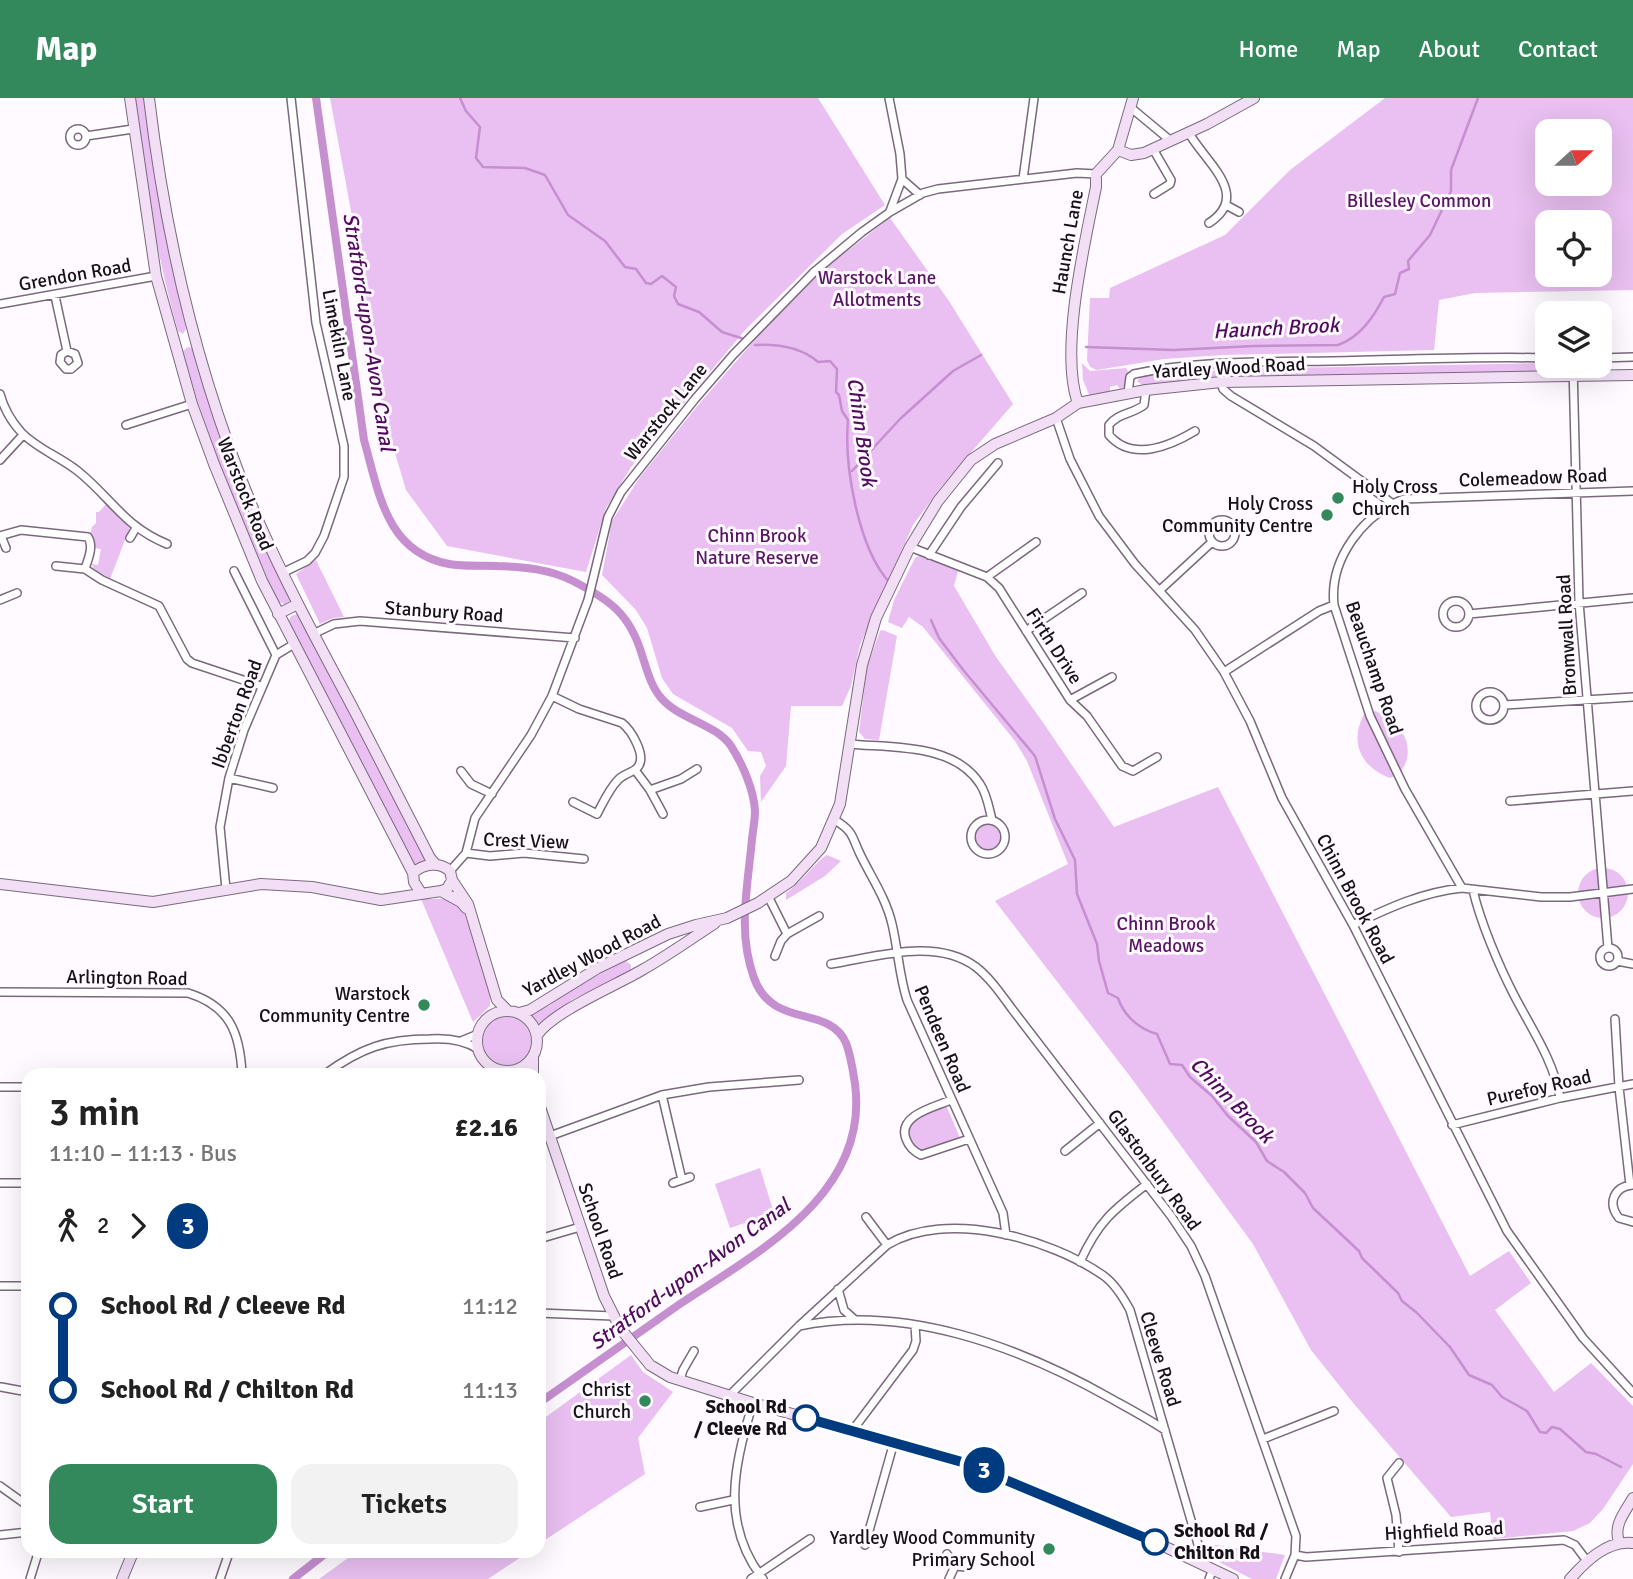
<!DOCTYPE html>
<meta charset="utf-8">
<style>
:root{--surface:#fff;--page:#f2f2f2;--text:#222;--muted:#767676;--accent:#34895c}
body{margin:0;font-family:Signika,sans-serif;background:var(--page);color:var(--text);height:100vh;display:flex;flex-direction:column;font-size:26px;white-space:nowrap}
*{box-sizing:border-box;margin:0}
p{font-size:23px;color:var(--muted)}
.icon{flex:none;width:38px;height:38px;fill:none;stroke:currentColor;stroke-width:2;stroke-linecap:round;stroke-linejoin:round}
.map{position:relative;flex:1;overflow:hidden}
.side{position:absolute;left:21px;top:970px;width:525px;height:490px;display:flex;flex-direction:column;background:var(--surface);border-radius:21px;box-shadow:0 7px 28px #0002}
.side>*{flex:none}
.badge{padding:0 14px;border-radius:23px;font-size:24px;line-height:46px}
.needle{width:46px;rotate:69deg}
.controls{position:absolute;left:1535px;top:21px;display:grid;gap:14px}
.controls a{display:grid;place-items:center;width:77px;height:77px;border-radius:14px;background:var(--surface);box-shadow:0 7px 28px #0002;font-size:35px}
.map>.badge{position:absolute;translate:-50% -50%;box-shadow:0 0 0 4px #fff}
.legs{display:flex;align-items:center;gap:10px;height:77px;padding:0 28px;font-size:23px}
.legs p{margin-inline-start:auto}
.headline{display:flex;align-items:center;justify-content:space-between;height:119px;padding:0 28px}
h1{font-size:38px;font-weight:600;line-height:52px}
.action{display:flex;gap:14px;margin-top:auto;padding:14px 28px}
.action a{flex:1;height:80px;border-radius:21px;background:var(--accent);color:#fff;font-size:28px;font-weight:600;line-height:80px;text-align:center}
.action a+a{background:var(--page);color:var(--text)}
ul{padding:0 28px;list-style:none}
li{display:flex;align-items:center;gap:24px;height:84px;font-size:26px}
li i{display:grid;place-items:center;width:10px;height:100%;margin:0 9px;background:currentColor}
li i::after{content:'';width:18px;height:18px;margin:-9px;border:5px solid;border-radius:50%;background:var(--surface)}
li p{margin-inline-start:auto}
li:first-child i{background:linear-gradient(#0000 50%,currentColor 0)}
li:last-child i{background:linear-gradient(currentColor 50%,#0000 0)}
header{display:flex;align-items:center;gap:42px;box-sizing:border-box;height:98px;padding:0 35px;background:var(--accent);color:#fff}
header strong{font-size:33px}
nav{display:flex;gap:38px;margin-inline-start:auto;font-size:24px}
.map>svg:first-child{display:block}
.green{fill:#e9c0f1;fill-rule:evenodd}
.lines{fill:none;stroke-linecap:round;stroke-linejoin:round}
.stream{stroke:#c58fd0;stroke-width:2.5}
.canal{stroke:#c58fd0;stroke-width:8}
.street-casing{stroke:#7a697d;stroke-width:10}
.secondary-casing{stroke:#7a697d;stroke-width:12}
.street{stroke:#fff;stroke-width:7}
.secondary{stroke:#f2dff6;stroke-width:10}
.line-1-casing{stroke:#fff;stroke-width:16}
.line-1{stroke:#003b80;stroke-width:10}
.poi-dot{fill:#34895c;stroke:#fefaff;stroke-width:2.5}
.stop-1-dot{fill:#fff;stroke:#003b80;stroke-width:3.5}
.labels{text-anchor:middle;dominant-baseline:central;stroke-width:6;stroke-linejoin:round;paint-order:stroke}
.park-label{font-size:19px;fill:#591665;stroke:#fefaff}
.street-label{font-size:19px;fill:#161018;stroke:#fefaff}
.poi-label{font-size:19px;fill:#161018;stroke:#fefaff;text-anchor:end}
.stop-label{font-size:19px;font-weight:bold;fill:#161018;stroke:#fefaff;text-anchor:end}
.water-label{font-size:21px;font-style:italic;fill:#510b5d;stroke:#fefaff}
</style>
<header>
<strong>Map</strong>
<nav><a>Home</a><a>Map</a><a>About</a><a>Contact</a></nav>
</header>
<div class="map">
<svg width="1633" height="1481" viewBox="0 0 1633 1481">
<rect width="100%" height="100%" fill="#fefaff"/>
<path class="green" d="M 134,0 L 144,0 L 154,79 L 186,231 L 183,236 L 178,233 C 156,157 145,79 134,0 Z
M 330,0 L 818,0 L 885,107 L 842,136 L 745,232 L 631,369 L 606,410 L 586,474 L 447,448 L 406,392 L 383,314 L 360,161 Z
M 1385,0 L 1633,0 L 1633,192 L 1475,195 L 1439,202 L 1434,252 L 1223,257 L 1164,261 L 1097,272 L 1090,269 L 1087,262 L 1090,200 L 1109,200 L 1110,190 L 1225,137 L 1290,72 ZM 1600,33 L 1600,86 L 1547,86 L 1547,33 ZM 1600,124 L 1600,177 L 1547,177 L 1547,124 Z
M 890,120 L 949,203 L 1013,306 L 941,389 L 913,427 L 860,547 L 851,588 L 842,608 L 791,608 L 786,668 L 761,704 L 760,678 L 766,668 L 761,654 L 748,653 L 732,630 L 673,596 L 662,580 L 647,530 L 636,512 L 602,477 L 612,423 L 640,379 L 699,306 L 760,236 L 821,173 Z
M 188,249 L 193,250 C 222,333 249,417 288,496 L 290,503 L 285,506 L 278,504 L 240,422 L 197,302 L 183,253 Z
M 1082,265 L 1090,273 L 1126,270 L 1130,276 L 1123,290 L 1120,291 L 1117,287 L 1110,289 L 1110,294 L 1090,299 L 1083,282 Z
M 1547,265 L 1547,268 L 1571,268 L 1571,272 L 1569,274 L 1203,281 L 1142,287 L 1137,283 L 1140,280 L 1157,277 L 1227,271 Z
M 107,405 L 130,429 L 110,481 L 93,470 L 92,466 L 98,467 L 101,451 L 95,450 L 95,444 L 90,437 L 92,429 L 96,425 L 96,414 L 99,414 Z
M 921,457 L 958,473 L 954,488 L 996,559 L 1042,623 L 1114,729 L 1218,689 L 1470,1178 L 1509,1153 L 1531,1185 L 1495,1212 L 1554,1294 L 1591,1265 L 1633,1308 L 1633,1366 L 1603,1411 L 1590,1425 L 1573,1433 L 1493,1441 L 1490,1414 L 1451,1419 L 1354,1306 L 1311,1252 L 1253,1146 L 1129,977 L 995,803 L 1068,766 L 1027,663 L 1015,643 L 923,529 L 909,519 L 902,530 L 888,524 L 894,502 L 915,460 Z
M 316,462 L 344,519 L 333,520 L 320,526 L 296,476 Z
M 298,516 L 420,752 L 427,764 L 414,769 L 288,524 L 291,518 Z
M 883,532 L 897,538 L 879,642 L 865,641 L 859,634 L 867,569 L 880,533 Z
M 1376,613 C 1385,619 1396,625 1402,634 C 1413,651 1408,674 1390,680 C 1361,669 1349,645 1364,616 Z
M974 739a13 13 0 1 1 26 0a13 13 0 1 1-26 0Z
M 827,757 L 841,763 L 825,778 L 786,802 L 786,795 C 800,786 816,763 827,757 Z
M1578 795a25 25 0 1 1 50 0a25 25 0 1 1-50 0Z
M 421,801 L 447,801 L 462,808 L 490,893 L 490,908 L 473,924 Z
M 626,863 L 631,867 L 631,873 L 573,901 L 537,929 L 529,917 L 550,907 L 573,890 Z
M483 943a24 24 0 1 1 48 0a24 24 0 1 1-48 0Z
M 946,1007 L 960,1040 C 939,1050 928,1062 908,1044 L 907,1029 L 921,1016 Z
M 760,1070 L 774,1115 L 730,1130 L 715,1086 Z
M 631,1257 L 643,1274 L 673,1294 L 638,1340 L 645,1376 L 539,1446 L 539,1324 Z
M 1208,1446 L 1285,1457 L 1276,1481 L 1252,1481 L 1215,1462 Z
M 359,1452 L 530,1452 L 530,1453 L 488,1481 L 319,1481 Z"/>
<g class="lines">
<path class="stream" d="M 460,0 L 466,13 L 480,29 L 476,60 L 483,69 L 525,70 L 545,77 L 568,117 L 605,143 L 625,169 L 636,171 L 646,185 L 651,186 L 662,178 L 676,189 L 674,198 L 678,206 L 699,214 L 722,234 L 744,241
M 755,247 C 777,246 801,249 818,264 L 830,263 L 837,271 L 836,294 L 839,297 L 842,313 L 848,322 C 844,368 858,449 889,484
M 1086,249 L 1174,252 L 1254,248 L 1338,247 C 1360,239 1373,220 1384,199 L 1395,196 L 1400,175 L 1409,171 L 1408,163 L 1430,137 L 1451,93 L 1451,72 L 1478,0
M 852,373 L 900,321 L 953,273 L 981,257
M 931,522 L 939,540 L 964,573 L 1035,658 L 1055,721 L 1075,762 L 1077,796 L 1097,846 L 1099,863 L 1108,895 L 1118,900 C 1124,918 1139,931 1157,936 L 1170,966 L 1182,967 L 1190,979 L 1212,998 L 1228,1018 L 1256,1044 L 1267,1063 L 1284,1074 L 1305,1095 L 1313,1110 L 1359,1153 L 1362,1160 L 1398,1195 L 1402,1203 L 1416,1214 L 1450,1249 L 1469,1277 L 1492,1287 L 1502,1299 L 1527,1313 L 1540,1334 L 1546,1335 L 1552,1329 L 1560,1331 L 1586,1354 L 1596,1356 L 1621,1369"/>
<path class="canal" d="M 316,0 L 364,342 C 379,395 386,454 449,466 C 465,469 482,467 498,468 C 525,469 549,471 573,483 C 610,502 630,516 642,557 C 647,572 651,589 662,601 C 681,622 716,626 731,648 C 742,665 754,692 755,713 C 755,722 753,732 752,741 C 748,787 737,834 754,880 C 773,932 829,906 846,945 C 851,958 853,973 855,986 C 870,1098 754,1156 677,1208 C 631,1240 585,1273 539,1305
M 293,1481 L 330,1452"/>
<g class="street-casing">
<path id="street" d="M 889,0 L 900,56 L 902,81 L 890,113
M 1130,9 L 1171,43
M70 39a8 8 0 1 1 16 0a8 8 0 1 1-16 0Z
M 1189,35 C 1205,64 1252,97 1209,125
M 86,38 L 133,31
M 1153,51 L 1171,82 L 1170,86 L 1154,96
M 902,81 L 920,97
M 1023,81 L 1034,0
M 1226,107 L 1239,114
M 55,198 L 67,253 L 75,256 L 78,265 L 71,271 L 66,271 L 60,264 L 61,257 L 67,253
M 0,206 L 156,178
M 1600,260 L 1633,259
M 1573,268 L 1579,504 L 1608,850
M 1221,284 L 1223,291 L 1231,298 L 1314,348 L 1393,406
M 1146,292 L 1144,307 C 1133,316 1118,315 1109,327 L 1109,337 C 1132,364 1170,348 1195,333
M 1128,295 L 1130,279 L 1134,276 C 1196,262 1268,264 1332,263 C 1404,262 1475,258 1547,260
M 0,296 C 4,311 11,323 21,334 C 37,351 61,359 79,374 C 112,401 125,429 167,446
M 1056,320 L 1070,361 L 1099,418 L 1135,466 L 1195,532 L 1224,574 L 1250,623 L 1282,700 L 1353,827 L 1507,1133 L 1583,1240 L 1633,1295
M 126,327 L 192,306
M 0,362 L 23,337
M1209 435a13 13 0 1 1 26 0a13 13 0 1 1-26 0Z
M 0,438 L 21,432 L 88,439 C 94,449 88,461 85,471 L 102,482 L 159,508 L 187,561 L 192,565 L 261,588
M 1,438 L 6,450
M 130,440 L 136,430
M 910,449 L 987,479 L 999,490 L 1070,602 L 1087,618 L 1122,668 L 1133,673 L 1157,659
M 929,457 L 961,409 L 998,365
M 56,468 L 85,471
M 234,473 L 276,557
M 282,475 L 307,463 L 315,455 L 324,438 L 344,379 L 344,348 L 316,225 L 291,0
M 987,479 L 1036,444
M 1160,492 L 1212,444
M 0,502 L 17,495
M1443 516a13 13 0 1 1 26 0a13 13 0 1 1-26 0Z
M 1469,516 L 1633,500
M 1026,533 L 1082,495
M 313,536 L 334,526 L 360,523 L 575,540
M 1224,574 L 1319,513 L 1334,507
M1476 608a14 14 0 1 1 28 0a14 14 0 1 1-28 0Z
M 552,598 L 579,611 L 622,625 C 631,632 648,659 637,670 C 632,675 623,676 618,682 C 609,691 603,705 597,716 L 573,704
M 1070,602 L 1112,579
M 1504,607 L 1633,599
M 849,646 C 891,650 954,645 980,686 C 987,696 989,710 992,722
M 635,672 L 650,692 L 681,681 L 697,671
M 461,673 L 471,686 L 492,696
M 229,680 L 273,690
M 650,692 L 663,716
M 1510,703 L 1633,693
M971 739a17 17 0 1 1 34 0a17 17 0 1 1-34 0Z
M 835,722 C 854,734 851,737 860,756 C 871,779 886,800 892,826 C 898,851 899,877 907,902 L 1003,1115 L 1006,1137
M 466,755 L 490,758 L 524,755 L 584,761
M 450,773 L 466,755 L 475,720 L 531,637 L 552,598 L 588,502 L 608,419 L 621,394 L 695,301 L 733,257 L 814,174 L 862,134 L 890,114 L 923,95 L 938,91 L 1077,75 L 1096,76
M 1462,790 L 1405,691 L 1370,618 L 1334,507 C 1329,462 1362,417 1404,401 L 1633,393
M 226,791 L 220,729 L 229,680 L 244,632 L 276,557 L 294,546
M 1473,792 C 1480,823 1499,868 1514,897 C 1531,930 1554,963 1560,1000
M 768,798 L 787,836 L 819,818
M 1353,827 C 1388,810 1423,794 1462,790 L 1541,799 L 1570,799 L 1633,791
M1600 859a9 9 0 1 1 18 0a9 9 0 1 1-18 0Z
M 775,858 L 781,843 L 787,836
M 1617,863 L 1633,866
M 831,866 C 876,859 936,839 976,869 C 990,880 1001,896 1012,911 L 1171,1118 L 1191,1148 L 1205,1178 L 1296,1438 L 1295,1457 L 1285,1481
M 0,894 L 188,895 C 230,908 240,935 242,976
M 1615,921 L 1619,989 L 1630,1087
M 461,943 L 478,936
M 325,976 C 361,950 386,941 430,941 C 446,940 464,942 478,951
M 0,989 L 28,989
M 662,997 L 682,1082
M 951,1002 C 935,1009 897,1017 906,1041 C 909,1049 913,1053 921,1057 L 969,1041
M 1452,1027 L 1560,1000 L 1633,986
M 550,1038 L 662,997 L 709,989 L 799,982
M 1065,1053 L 1100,1025
M 0,1085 L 28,1085
M 673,1085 L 690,1079
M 1632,1087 C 1614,1089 1607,1105 1619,1120 L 1633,1124
M 866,1119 L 887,1147
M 539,1141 L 580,1129
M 1080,1164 C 1098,1124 1113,1112 1147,1086
M 0,1188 L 28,1188
M 838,1191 L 844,1212 L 854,1221
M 539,1215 L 613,1218
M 799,1228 C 904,1206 1018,1248 1110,1300 C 1128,1310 1147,1320 1165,1332
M 680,1282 L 683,1272 L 694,1253
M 1,1289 L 28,1294
M 730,1297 L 799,1228 L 887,1147 C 946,1111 1050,1140 1104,1178 C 1115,1186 1123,1199 1130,1212 L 1202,1460 L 1202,1466
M 753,1305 C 734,1365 720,1426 763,1481
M 852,1333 L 913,1252 L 916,1243 L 915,1227
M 1263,1341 L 1334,1313
M 0,1388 L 28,1408
M 700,1409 L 733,1402
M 0,1437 L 28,1434
M 865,1447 L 894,1344
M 1399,1454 L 1396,1417 L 1387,1380 L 1399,1365
M 947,1456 L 955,1468 L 966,1469
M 1295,1457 L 1306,1459 L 1564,1442 L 1575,1447 L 1587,1463
M 30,1481 L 39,1452
M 220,1481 L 230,1452
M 751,1481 L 810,1441
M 949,1481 L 955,1468
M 1209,1481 L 1213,1471"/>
</g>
<g class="secondary-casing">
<path id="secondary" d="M 130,0 L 156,178 L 192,306 L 214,366 L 262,483 L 413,775
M 149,0 C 166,144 200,286 257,420 C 286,486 321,550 355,614 C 380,662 405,711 430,760 L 436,767
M 1118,52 L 1131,57 L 1144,55 L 1207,26 L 1254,0
M 1078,305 C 1059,253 1085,144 1096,89 L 1096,76 L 1118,52 L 1133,0
M 278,516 L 298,506
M 0,786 L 153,804 L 261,786 L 312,789 L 381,802 L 441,793 L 447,791 L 452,782
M 441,793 L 461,804 L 466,810
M 421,795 L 414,784 L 413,775 C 423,766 439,763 450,773 L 452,782 L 468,806 L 497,902 L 508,913
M477 943a30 30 0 1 1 60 0a30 30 0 1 1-60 0Z
M 519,915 L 530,912 L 598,870 L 668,836 L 696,827 L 727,820 L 758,805 L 791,783 L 821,750 L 840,706 L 862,567 L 876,520 L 910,449 L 938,403 L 971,362 L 995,346 L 1056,320 L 1078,305 L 1146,292 L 1221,284 L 1633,277
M 537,937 C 554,913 615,888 642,872 C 667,858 691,841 715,825
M 533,976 L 533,959
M 539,1006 L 604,1198 L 620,1230 L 650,1267 L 670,1279 L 753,1305 L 962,1364 L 1155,1444 L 1233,1481
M 1619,1444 C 1613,1427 1625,1414 1633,1400
M 122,1481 L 134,1452
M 1570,1481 C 1586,1463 1607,1442 1633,1445"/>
</g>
<use href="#street" class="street"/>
<use href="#secondary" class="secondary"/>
</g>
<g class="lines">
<g class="line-1-casing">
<path id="line-1" d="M 806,1320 L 962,1364 L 1155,1444"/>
</g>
<use href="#line-1" class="line-1"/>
</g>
<g class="poi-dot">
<circle cx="1338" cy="400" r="7"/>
<circle cx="1327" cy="417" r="7"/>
<circle cx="424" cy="907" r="7"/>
<circle cx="645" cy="1303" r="7"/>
<circle cx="1049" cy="1451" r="7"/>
</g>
<g class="stop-1-dot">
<circle cx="806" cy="1320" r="12"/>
<circle cx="1155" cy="1444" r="12"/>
</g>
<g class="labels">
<g class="park-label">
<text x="1419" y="103">Billesley Common</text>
<text x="877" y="180">Warstock Lane<tspan x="877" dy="22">Allotments</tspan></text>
<text x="757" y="438">Chinn Brook<tspan x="757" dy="22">Nature Reserve</tspan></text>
<text x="1166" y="826">Chinn Brook<tspan x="1166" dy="22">Meadows</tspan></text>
</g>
<g class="street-label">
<text transform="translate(1068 144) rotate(-80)">Haunch Lane</text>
<text transform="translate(75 177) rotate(-10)">Grendon Road</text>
<text transform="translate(339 247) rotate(79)">Limekiln Lane</text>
<text transform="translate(1229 270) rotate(-3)">Yardley Wood Road</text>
<text transform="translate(666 314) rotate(-51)">Warstock Lane</text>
<text transform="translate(1533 380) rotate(-2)">Colemeadow Road</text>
<text transform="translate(245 396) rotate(68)">Warstock Road</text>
<text transform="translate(444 514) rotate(4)">Stanbury Road</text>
<text transform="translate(1567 537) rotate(-93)">Bromwall Road</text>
<text transform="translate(1054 548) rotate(57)">Firth Drive</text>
<text transform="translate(1374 570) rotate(71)">Beauchamp Road</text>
<text transform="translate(237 616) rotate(-70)">Ibberton Road</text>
<text transform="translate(526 743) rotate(2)">Crest View</text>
<text transform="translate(1355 801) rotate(62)">Chinn Brook Road</text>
<text transform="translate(592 858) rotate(-28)">Yardley Wood Road</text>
<text transform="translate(127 880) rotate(1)">Arlington Road</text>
<text transform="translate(942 941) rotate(67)">Pendeen Road</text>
<text transform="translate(1539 990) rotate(-13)">Purefoy Road</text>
<text transform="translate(1154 1072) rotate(54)">Glastonbury Road</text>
<text transform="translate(600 1133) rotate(71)">School Road</text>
<text transform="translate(1160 1261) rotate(73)">Cleeve Road</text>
<text transform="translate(1444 1433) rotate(-3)">Highfield Road</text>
</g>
<g class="poi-label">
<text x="1352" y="389" text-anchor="start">Holy Cross<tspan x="1352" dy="22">Church</tspan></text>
<text x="1313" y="406">Holy Cross<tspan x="1313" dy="22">Community Centre</tspan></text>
<text x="410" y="896">Warstock<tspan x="410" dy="22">Community Centre</tspan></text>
<text x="631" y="1292">Christ<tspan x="631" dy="22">Church</tspan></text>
<text x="1035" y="1440">Yardley Wood Community<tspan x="1035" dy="22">Primary School</tspan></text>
</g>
<g class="stop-label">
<text x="787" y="1309">School Rd<tspan x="787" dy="22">/ Cleeve Rd</tspan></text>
<text x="1174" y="1433" text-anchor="start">School Rd /<tspan x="1174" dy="22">Chilton Rd</tspan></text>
</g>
<g class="water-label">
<text transform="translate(1276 230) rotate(-3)">Haunch Brook</text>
<text transform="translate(369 234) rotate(81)">Stratford-upon-Avon Canal</text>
<text transform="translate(862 334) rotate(82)">Chinn Brook</text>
<text transform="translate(1232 1002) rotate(46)">Chinn Brook</text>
<text transform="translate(690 1176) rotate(-36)">Stratford-upon-Avon Canal</text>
</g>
</g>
</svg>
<div class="controls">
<a><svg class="needle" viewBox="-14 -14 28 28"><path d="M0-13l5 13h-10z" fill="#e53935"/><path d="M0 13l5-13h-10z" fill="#767676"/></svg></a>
<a><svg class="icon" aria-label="locate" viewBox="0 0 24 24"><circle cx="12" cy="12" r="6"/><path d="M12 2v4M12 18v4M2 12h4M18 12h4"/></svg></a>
<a><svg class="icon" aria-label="layers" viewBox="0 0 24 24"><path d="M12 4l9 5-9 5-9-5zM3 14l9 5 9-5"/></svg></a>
</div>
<b class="badge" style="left:984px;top:1372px;background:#003b80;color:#fff">3</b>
<section class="side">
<div class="headline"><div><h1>3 min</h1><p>11:10 – 11:13 · Bus</p></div><b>£2.16</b></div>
<div class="legs"><svg class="icon" aria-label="walk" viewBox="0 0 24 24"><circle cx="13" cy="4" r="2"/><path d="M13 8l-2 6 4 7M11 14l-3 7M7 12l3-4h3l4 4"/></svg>2<svg class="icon" aria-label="forward" viewBox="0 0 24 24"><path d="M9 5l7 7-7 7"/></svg><b class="badge" style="background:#003b80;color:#fff">3</b></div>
<ul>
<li><i style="color:#003b80"></i><b>School Rd / Cleeve Rd</b><p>11:12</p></li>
<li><i style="color:#003b80"></i><b>School Rd / Chilton Rd</b><p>11:13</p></li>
</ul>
<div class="action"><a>Start</a><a>Tickets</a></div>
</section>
</div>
